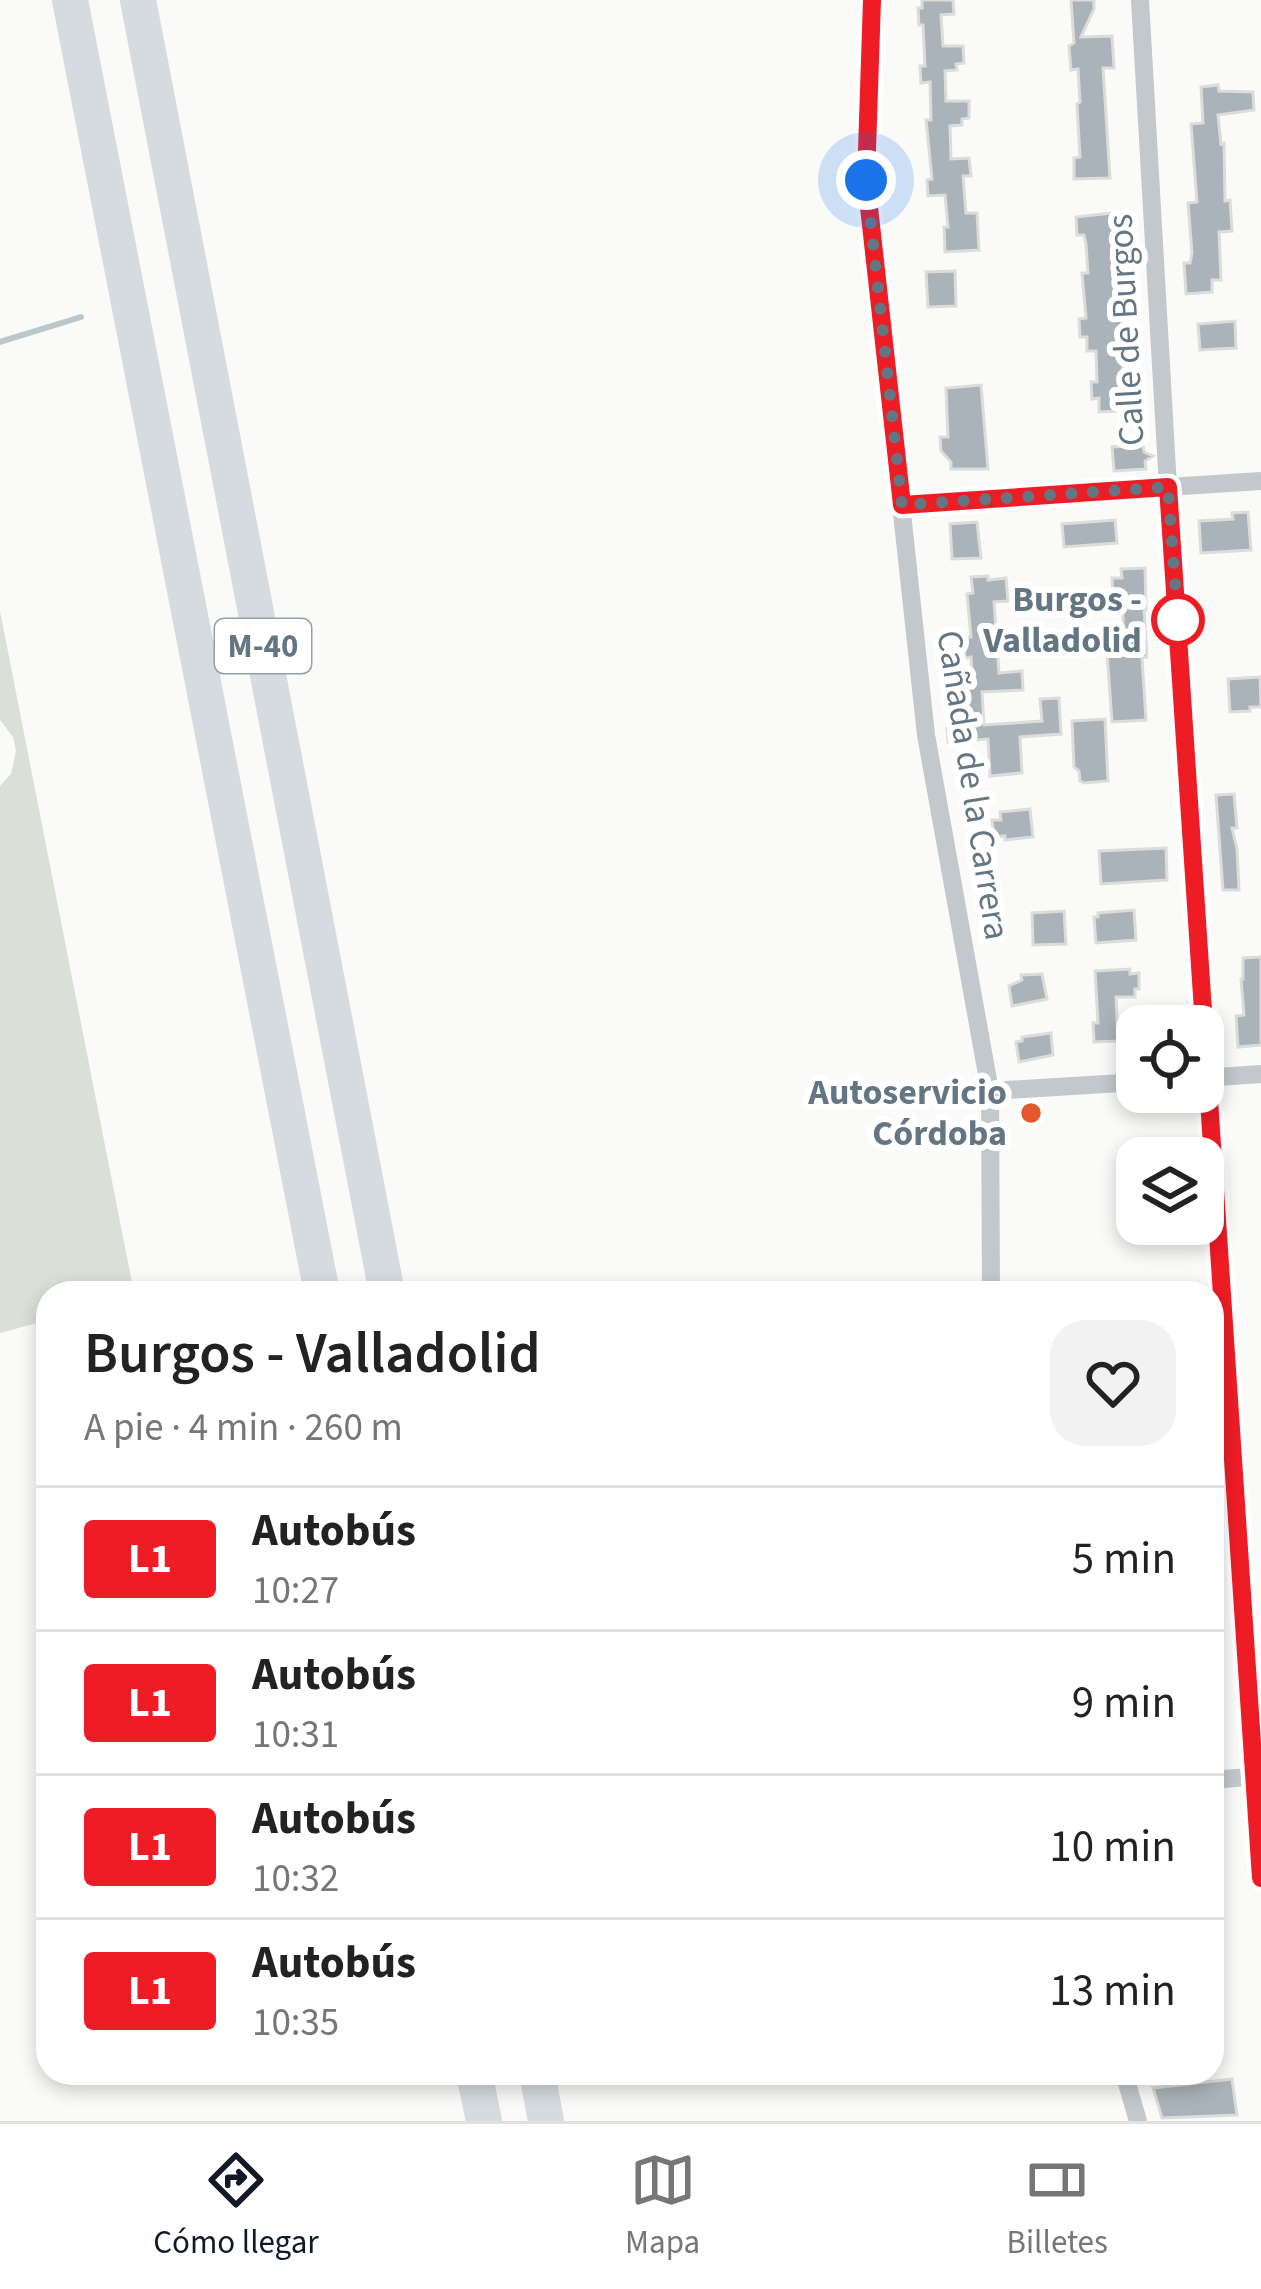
<!DOCTYPE html>
<html lang="es">
<meta charset="utf-8">
<style>
:root{--surface:#fff;--page:#f2f2f2;--text:#222;--muted:#767676;--line:#e0e0e0;--accent:#111827}
body{margin:0;font-family:"Source Sans 3",sans-serif;background:var(--page);color:var(--text);height:100vh;display:flex;flex-direction:column;font-size:45px;white-space:nowrap}
*{box-sizing:border-box;margin:0}
p{font-size:39px;color:var(--muted)}
.icon{flex:none;width:66px;height:66px;fill:none;stroke:currentColor;stroke-width:2;stroke-linecap:round;stroke-linejoin:round}
.map{position:relative;flex:1;overflow:hidden}
.drawer{position:absolute;left:36px;top:1281px;width:1188px;height:804px;display:flex;flex-direction:column;background:var(--surface);border-radius:36px;box-shadow:0 6px 18px #0003}
.drawer>*{flex:none}
.badge{padding:0 24px;border-radius:9px;font-size:42px;line-height:78px}
.buttons{position:absolute;left:1116px;top:1005px;display:grid;gap:24px}
.buttons a{display:grid;place-items:center;width:108px;height:108px;border-radius:24px;background:var(--surface);box-shadow:0 6px 18px #0003;font-size:60px}
.you{position:absolute;width:60px;height:60px;margin:-30px;border:9px solid #fff;border-radius:50%;background:#1a73e8;box-shadow:0 0 0 18px #1a73e833}
.map>.badge{position:absolute;translate:-50% -50%;box-shadow:0 0 0 6px #fff}
.round{display:grid;place-items:center;flex:none;width:126px;height:126px;border-radius:36px;background:var(--page)}
.head{display:flex;align-items:center;justify-content:space-between;height:204px;padding:0 48px}
h1{font-size:57px;font-weight:600;line-height:90px}
ul{padding:0;list-style:none}
li{display:flex;align-items:center;gap:36px;height:144px;padding:0 48px;border-top:3px solid var(--line)}
li div{flex:1}
li b{display:block;font-size:45px}
li em{font-style:normal}
li .badge{min-width:132px;font-weight:700;text-align:center}
.dock{display:flex;justify-content:space-around;align-items:center;height:168px;border-top:3px solid var(--line);background:var(--surface);font-size:33px;color:var(--muted)}
.dock a{display:grid;justify-items:center;gap:6px}
.dock .current{color:var(--accent)}
.map>svg:first-child{display:block}
.green{fill:#dadfd7}
.lines{fill:none;stroke-linecap:round;stroke-linejoin:round}
.stream{stroke:#bbc7cb;stroke-width:6}
.building{fill:#aab3b9;stroke:#dcdcda;stroke-width:3}
.street{stroke:#c3c8cc;stroke-width:18}
.highway{stroke:#d6dbdf;stroke-width:36}
.line-casing{stroke:#fff;stroke-width:27}
.line{stroke:#ee1c25;stroke-width:18}
.walk{stroke:#657683;stroke-width:12;stroke-dasharray:0 21.6}
.stop-dot{fill:#fff;stroke:#ee1c25;stroke-width:6}
.poi-dot{fill:#e4572e;stroke:#fff;stroke-width:4.5}
.labels{text-anchor:middle;dominant-baseline:central;stroke-width:12;stroke-linejoin:round;paint-order:stroke}
.shield{fill:#fff;stroke:#939fa8;stroke-width:3}
.shield-label{font-size:33px;font-weight:bold;fill:#657683}
.street-label{font-size:36px;fill:#657683;stroke:#fff}
.stop-label{font-size:36px;font-weight:bold;fill:#657683;stroke:#fff;text-anchor:end}
.poi-label{font-size:36px;font-weight:bold;fill:#657683;stroke:#fff;text-anchor:end}
</style>
<div class="map">
<svg width="1261" height="2121" viewBox="0 0 1261 2121">
<rect width="100%" height="100%" fill="#fafaf8"/>
<path class="green" d="M 0,611 L 134,1293 L 81,1290 L 73,1293 L 48,1293 L 48,1310 L 41,1322 L 0,1333 L 0,786 L 11,774 L 16,751 L 13,737 L 0,720 Z"/>
<g class="lines">
<path class="stream" d="M 0,342 L 81,317"/>
</g>
<path class="building" d="M 922,0 L 953,0 L 954,14 L 941,15 L 943,46 L 963,46 L 964,63 L 956,64 L 957,70 L 945,71 L 946,101 L 969,101 L 969,118 L 962,119 L 962,125 L 950,126 L 951,159 L 969,158 L 971,176 L 963,176 L 966,213 L 977,213 L 979,250 L 945,252 L 944,227 L 948,227 L 945,195 L 928,196 L 927,180 L 932,179 L 926,120 L 931,120 L 930,82 L 921,83 L 920,66 L 925,66 L 923,25 L 919,25 L 918,8 L 922,8 Z
M 1071,0 L 1094,0 L 1094,9 L 1081,37 L 1112,36 L 1114,68 L 1103,68 L 1110,178 L 1074,179 L 1074,158 L 1080,157 L 1077,104 L 1080,102 L 1078,69 L 1071,70 L 1069,46 L 1074,43 Z
M 1218,85 L 1219,91 L 1253,92 L 1254,110 L 1218,115 L 1221,144 L 1224,143 L 1225,201 L 1230,200 L 1232,231 L 1219,232 L 1221,280 L 1212,280 L 1212,292 L 1186,294 L 1184,263 L 1190,263 L 1192,253 L 1188,203 L 1197,202 L 1191,124 L 1203,123 L 1201,87 Z
M 1112,213 L 1112,215 L 1121,215 L 1120,271 L 1128,271 L 1128,294 L 1120,295 L 1119,299 L 1125,349 L 1122,349 L 1124,393 L 1114,394 L 1115,411 L 1099,412 L 1099,398 L 1092,399 L 1091,382 L 1097,382 L 1096,351 L 1087,351 L 1087,337 L 1080,337 L 1079,319 L 1086,318 L 1082,273 L 1088,273 L 1086,244 L 1084,235 L 1077,235 L 1076,217 Z
M 955,271 L 956,306 L 928,307 L 926,272 Z
M 1235,321 L 1236,348 L 1200,350 L 1198,324 Z
M 981,385 L 988,469 L 951,469 L 951,462 L 941,451 L 940,437 L 948,437 L 946,388 Z
M 1143,445 L 1144,452 L 1153,456 L 1145,461 L 1146,469 L 1114,471 L 1112,447 Z
M 1248,512 L 1251,550 L 1201,553 L 1199,521 L 1233,519 L 1232,513 Z
M 1115,520 L 1117,543 L 1064,547 L 1062,524 Z
M 977,522 L 981,558 L 952,559 L 950,524 Z
M 1145,568 L 1146,610 L 1144,610 L 1147,657 L 1142,658 L 1146,720 L 1112,722 L 1106,638 L 1108,638 L 1108,630 L 1123,629 L 1123,601 L 1113,602 L 1112,578 L 1122,578 L 1121,569 Z
M 988,576 L 988,580 L 1006,578 L 1008,601 L 994,602 L 999,673 L 1022,671 L 1023,690 L 982,692 L 984,725 L 1042,721 L 1040,699 L 1059,698 L 1061,734 L 1020,737 L 1022,773 L 990,776 L 988,739 L 948,742 L 947,728 L 970,726 L 969,723 L 965,723 L 964,702 L 968,702 L 967,689 L 973,688 L 971,657 L 965,658 L 964,637 L 971,637 L 967,594 L 973,593 L 971,577 Z
M 1260,677 L 1261,707 L 1250,707 L 1250,711 L 1230,712 L 1228,679 Z
M 1105,719 L 1108,781 L 1084,783 L 1080,781 L 1079,771 L 1074,767 L 1072,721 Z
M 1234,794 L 1237,828 L 1232,828 L 1237,849 L 1239,890 L 1223,890 L 1216,795 Z
M 1030,809 L 1033,837 L 1005,840 L 1005,836 L 994,837 L 992,820 L 1001,820 L 1000,812 Z
M 1166,848 L 1167,880 L 1101,884 L 1099,851 Z
M 1134,910 L 1136,940 L 1096,943 L 1094,917 L 1098,917 L 1098,913 Z
M 1064,911 L 1066,944 L 1033,945 L 1032,913 Z
M 1261,957 L 1261,1045 L 1238,1047 L 1236,1016 L 1244,1015 L 1241,979 L 1243,979 L 1243,958 Z
M 1130,969 L 1130,974 L 1139,973 L 1139,989 L 1135,989 L 1135,997 L 1116,997 L 1118,1041 L 1094,1042 L 1093,1023 L 1098,1023 L 1095,971 Z
M 1042,974 L 1047,999 L 1012,1006 L 1009,986 L 1022,980 L 1021,975 Z
M 1051,1033 L 1053,1055 L 1019,1062 L 1016,1042 L 1022,1041 L 1022,1037 Z
M 1232,2079 L 1237,2115 L 1162,2118 L 1153,2088 Z"/>
<g class="lines">
<path class="street" d="M 872,0 L 866,180 L 926,735 L 990,1091 L 991,1293
M 1140,0 L 1168,487 L 1261,1878
M 902,504 L 1261,481
M 1203,1078 L 1261,1074
M 990,1091 L 1137,1082
M 1212,1780 L 1261,1776
M 1124,2073 L 1138,2121"/>
<path class="highway" d="M 70,0 L 322,1293
M 138,0 L 387,1293
M 474,2073 L 484,2121
M 537,2073 L 546,2121"/>
</g>
<g class="lines">
<g class="line-casing">
<path id="line" d="M 872,0 L 866,180 L 902,505 L 1168,487 L 1261,1878"/>
</g>
<use href="#line" class="line"/>
<path class="walk" d="M 866,180 L 902,505 L 1168,487 L 1178,623 L 1178,620"/>
</g>
<circle class="stop-dot" cx="1178" cy="620" r="24"/>
<circle class="poi-dot" cx="1031" cy="1113" r="12"/>
<g class="labels">
<rect class="shield" x="215" y="619" width="96" height="54" rx="9"/>
<g class="shield-label">
<text x="263" y="646">M-40</text>
</g>
<g class="street-label">
<text transform="translate(1126 330) rotate(-93)">Calle de Burgos</text>
<text transform="translate(973 785) rotate(81)">Cañada de la Carrera</text>
</g>
<g class="stop-label">
<text x="1142" y="599">Burgos -<tspan x="1142" dy="41">Valladolid</tspan></text>
</g>
<g class="poi-label">
<text x="1007" y="1092">Autoservicio<tspan x="1007" dy="41">Córdoba</tspan></text>
</g>
</g>
</svg>
<div class="buttons">
<a><svg class="icon" aria-label="locate" viewBox="0 0 24 24"><circle cx="12" cy="12" r="6"/><path d="M12 2v4M12 18v4M2 12h4M18 12h4"/></svg></a>
<a><svg class="icon" aria-label="layers" viewBox="0 0 24 24"><path d="M12 4l9 5-9 5-9-5zM3 14l9 5 9-5"/></svg></a>
</div>
<div class="you" style="left:866px;top:180px"></div>
<section class="drawer">
<div class="head"><div><h1>Burgos - Valladolid</h1><p>A pie · 4 min · 260 m</p></div><a class="round"><svg class="icon" aria-label="heart" viewBox="0 0 24 24"><path d="M12 20l-8-8c-3-5 5-10 8-4 3-6 11-1 8 4z"/></svg></a></div>
<ul>
<li><span class="badge" style="background:#ee1c25;color:#fff">L1</span><div><b>Autobús</b><p>10:27</p></div><em>5 min</em></li>
<li><span class="badge" style="background:#ee1c25;color:#fff">L1</span><div><b>Autobús</b><p>10:31</p></div><em>9 min</em></li>
<li><span class="badge" style="background:#ee1c25;color:#fff">L1</span><div><b>Autobús</b><p>10:32</p></div><em>10 min</em></li>
<li><span class="badge" style="background:#ee1c25;color:#fff">L1</span><div><b>Autobús</b><p>10:35</p></div><em>13 min</em></li>
</ul>
</section>
</div>
<nav class="dock">
<a class="current"><svg class="icon" aria-label="directions" viewBox="0 0 24 24"><path d="M12 3l9 9-9 9-9-9zM9 14v-3h6M13 9l2 2-2 2"/></svg>Cómo llegar</a>
<a><svg class="icon" aria-label="map" viewBox="0 0 24 24"><path d="M3 6l6-2 6 2 6-2v14l-6 2-6-2-6 2zM9 4v14M15 6v14"/></svg>Mapa</a>
<a><svg class="icon" aria-label="tickets" viewBox="0 0 24 24"><path d="M3 7h18v10H3zM15 7v10"/></svg>Billetes</a>
</nav>
